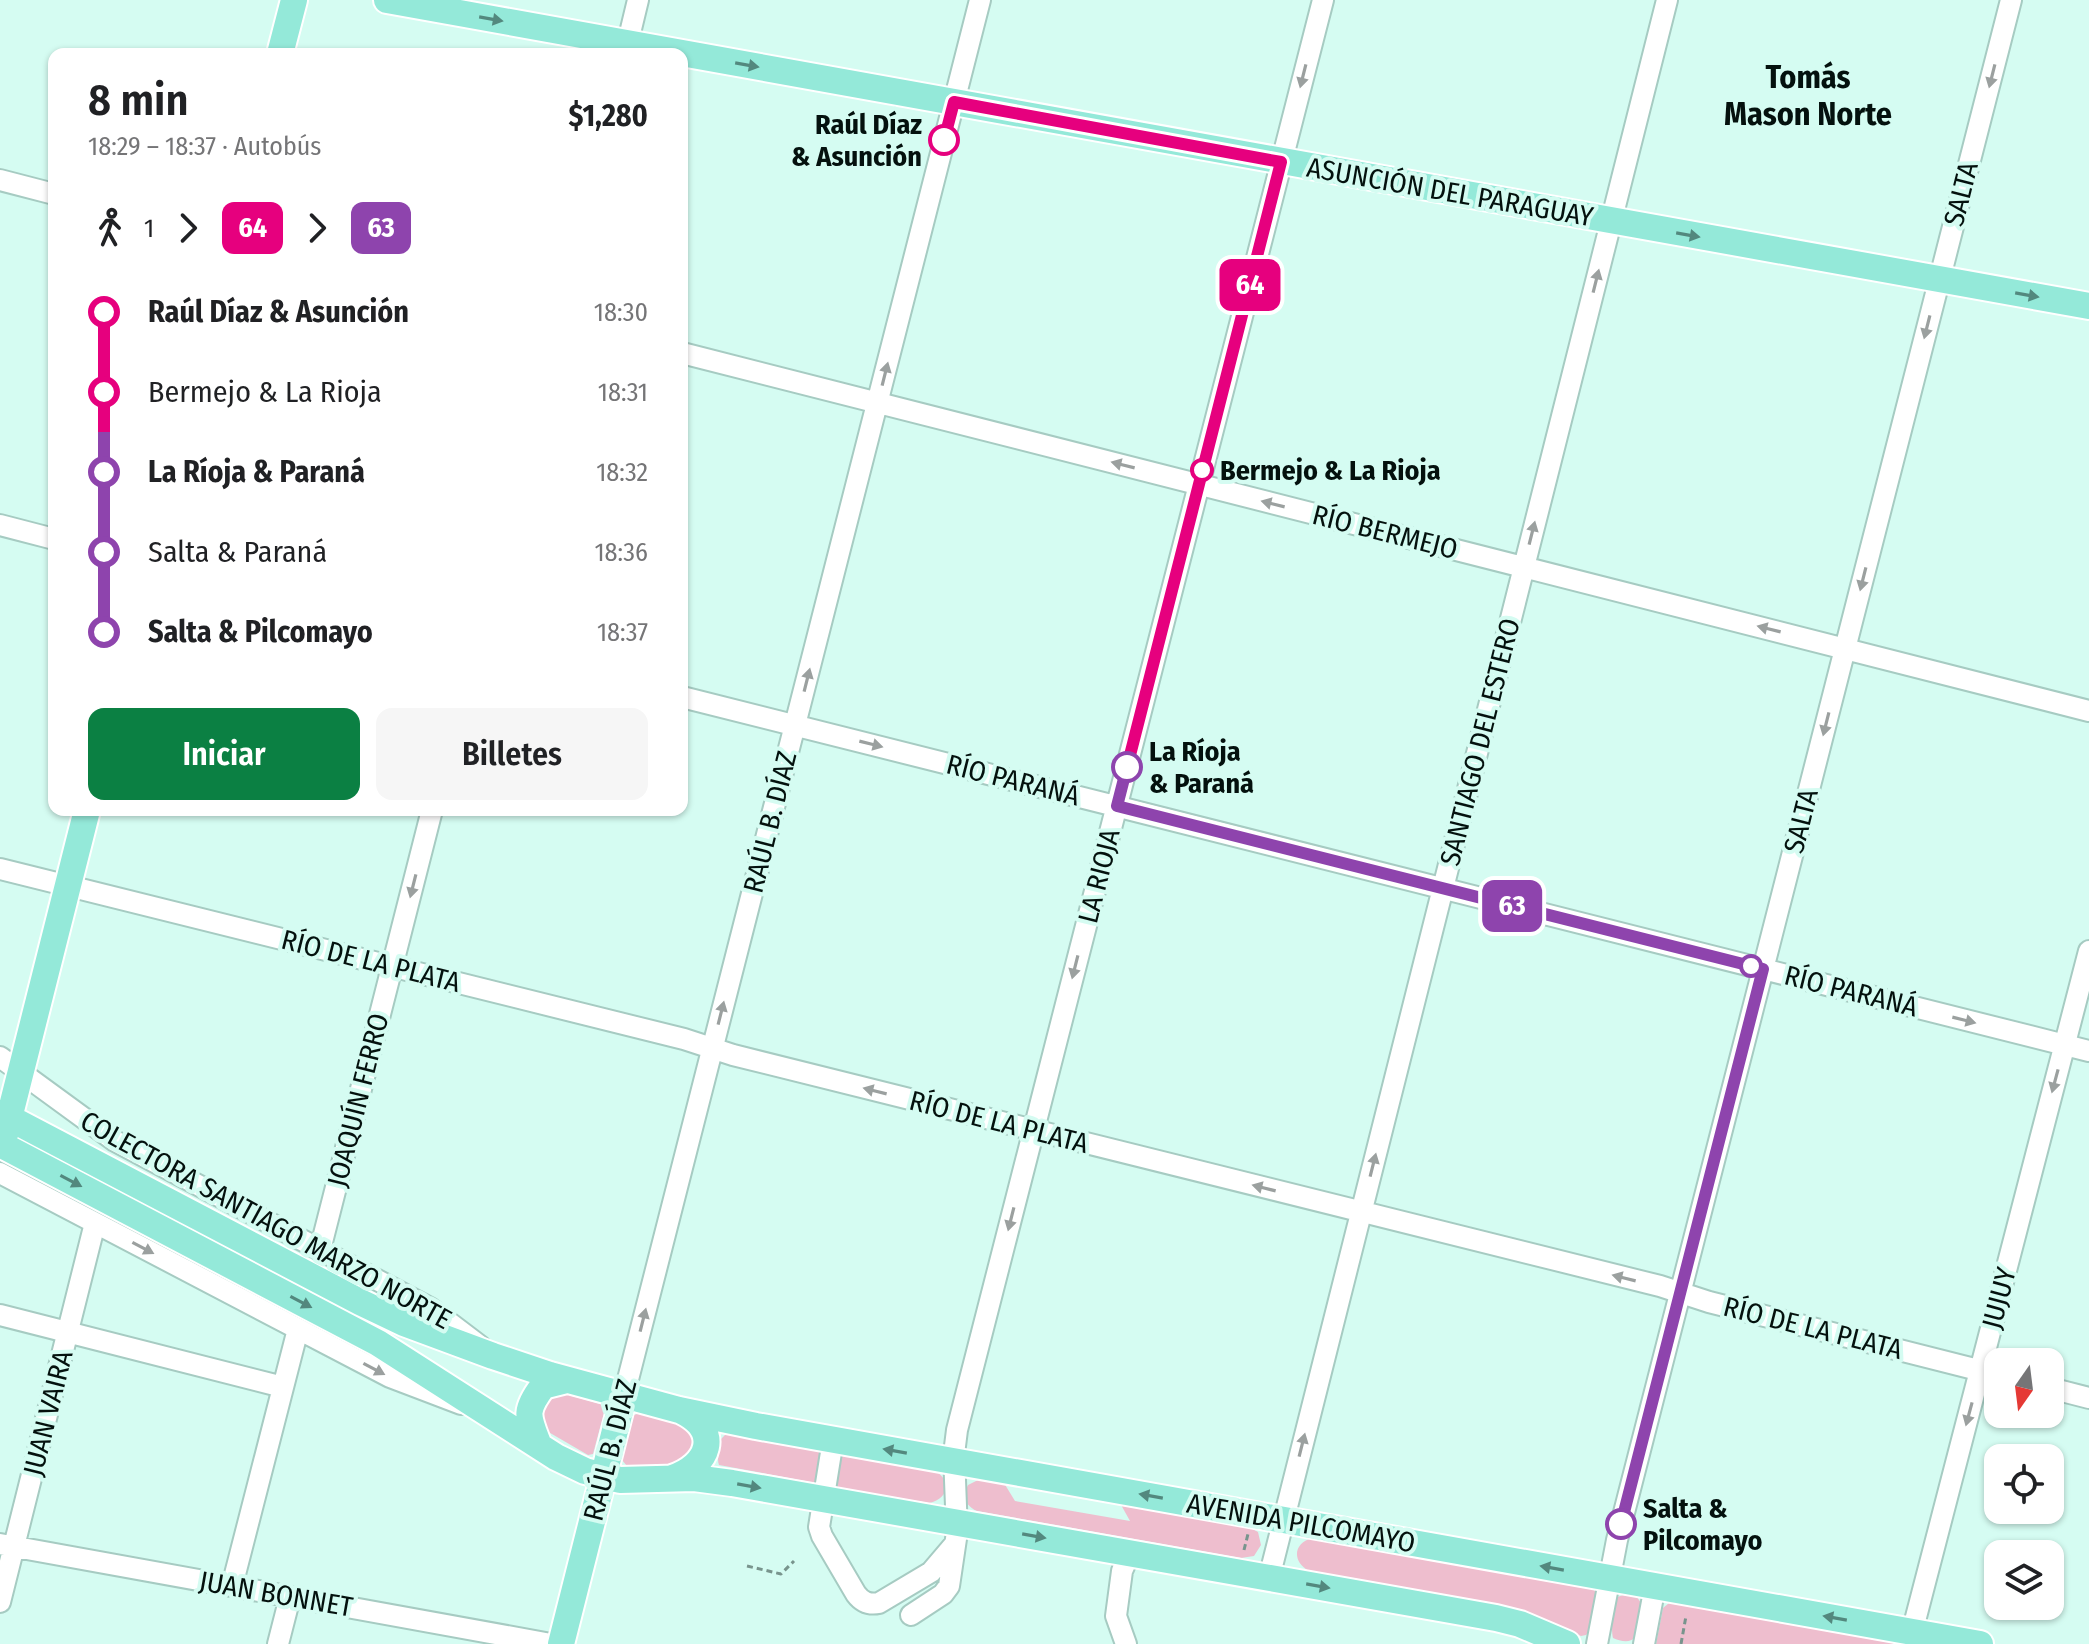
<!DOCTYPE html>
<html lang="es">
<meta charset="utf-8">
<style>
:root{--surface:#fff;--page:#f6f6f6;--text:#202124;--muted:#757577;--accent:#0b8043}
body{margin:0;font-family:"Fira Sans Condensed",sans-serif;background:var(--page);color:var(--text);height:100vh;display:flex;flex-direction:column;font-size:30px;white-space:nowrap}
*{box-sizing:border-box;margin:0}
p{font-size:26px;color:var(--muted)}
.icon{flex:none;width:44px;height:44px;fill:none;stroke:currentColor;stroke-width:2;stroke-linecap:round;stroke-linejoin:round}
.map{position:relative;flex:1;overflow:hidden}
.details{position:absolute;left:48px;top:48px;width:640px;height:768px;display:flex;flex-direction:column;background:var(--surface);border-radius:16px;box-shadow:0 2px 6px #0004}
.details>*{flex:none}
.badge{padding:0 16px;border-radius:12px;font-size:28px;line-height:52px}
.needle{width:52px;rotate:194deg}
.tools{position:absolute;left:1984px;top:1348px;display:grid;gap:16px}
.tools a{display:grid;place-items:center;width:80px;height:80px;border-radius:16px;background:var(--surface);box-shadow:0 2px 6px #0004;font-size:40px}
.map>.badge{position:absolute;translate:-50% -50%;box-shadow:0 0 0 4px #fff}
.legs{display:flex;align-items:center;gap:12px;height:88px;padding:0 40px;font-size:26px}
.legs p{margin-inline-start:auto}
.overview{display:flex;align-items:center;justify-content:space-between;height:136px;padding:0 40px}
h1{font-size:44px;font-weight:600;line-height:60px}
.action{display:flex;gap:16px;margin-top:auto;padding:16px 40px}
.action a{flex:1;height:92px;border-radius:16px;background:var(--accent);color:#fff;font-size:32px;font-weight:600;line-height:92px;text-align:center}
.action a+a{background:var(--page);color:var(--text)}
ul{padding:0 40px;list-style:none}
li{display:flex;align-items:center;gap:28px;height:80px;font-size:30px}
li i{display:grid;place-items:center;width:12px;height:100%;margin:0 10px;background:currentColor}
li i::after{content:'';width:20px;height:20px;margin:-10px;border:6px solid;border-radius:50%;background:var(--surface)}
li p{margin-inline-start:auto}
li:first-child i{background:linear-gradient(#0000 50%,currentColor 0)}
li:last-child i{background:linear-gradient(currentColor 50%,#0000 0)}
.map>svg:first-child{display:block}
.green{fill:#eebece}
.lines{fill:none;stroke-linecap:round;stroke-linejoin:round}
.minor-casing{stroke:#a6cbc2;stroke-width:24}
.major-casing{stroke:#fff;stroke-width:30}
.path{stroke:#78948d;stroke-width:3;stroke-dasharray:6 4;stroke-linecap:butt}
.minor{stroke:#fff;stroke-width:20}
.major{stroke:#94e9d9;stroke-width:26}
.oneway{fill:#53887e}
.oneway2{fill:#9ba09f}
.line-1-casing{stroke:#fff;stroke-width:18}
.line-2-casing{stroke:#fff;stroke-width:18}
.line-1{stroke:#e6007e;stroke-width:12}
.line-2{stroke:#8e44ad;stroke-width:12}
.stop-1-dot{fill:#fff;stroke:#e6007e;stroke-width:4}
.stop-2-dot{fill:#fff;stroke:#8e44ad;stroke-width:4}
.labels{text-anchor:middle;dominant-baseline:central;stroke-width:8;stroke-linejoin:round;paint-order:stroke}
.stop-label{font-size:28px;font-weight:bold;fill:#04110e;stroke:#d5fcf2;text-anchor:start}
.street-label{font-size:28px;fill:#04110e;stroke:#d5fcf2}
.quarter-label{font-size:32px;font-weight:bold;fill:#04110e;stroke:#d5fcf2}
</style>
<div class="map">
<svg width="2089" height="1644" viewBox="0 0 2089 1644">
<rect width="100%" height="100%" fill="#d5fcf2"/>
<path class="green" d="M 561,1393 L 604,1405 L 605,1409 L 593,1454 L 588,1455 L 545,1430 L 538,1420 L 545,1397 Z
M 640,1413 C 657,1418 699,1421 691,1448 C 689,1454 684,1459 678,1462 C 665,1467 641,1465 627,1466 L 622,1460 L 633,1418 L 634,1415 Z
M 726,1434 L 822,1451 L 816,1483 L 719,1465 C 716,1458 721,1447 721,1439 Z
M 840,1454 L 934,1470 C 952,1480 949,1499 929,1503 L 835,1487 Z
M 980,1479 L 1004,1483 L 1015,1501 L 1130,1521 L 1120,1503 L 1247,1526 L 1258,1532 L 1261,1545 L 1254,1556 L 1241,1558 L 977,1511 C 965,1506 962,1496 968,1485 Z
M 1312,1538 L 1589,1587 L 1594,1589 L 1596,1594 L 1590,1631 L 1586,1635 L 1581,1636 L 1508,1607 L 1309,1571 C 1292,1562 1293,1543 1312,1538 Z
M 1623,1595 L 1637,1597 L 1641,1603 L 1635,1637 C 1630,1644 1620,1641 1613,1638 C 1611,1631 1612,1604 1617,1598 C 1618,1596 1621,1596 1623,1595 Z
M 1669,1603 L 1889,1641 L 1894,1644 L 1656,1644 L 1663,1608 Z"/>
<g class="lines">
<g class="minor-casing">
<path id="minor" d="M 625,54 L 638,0
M 0,180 L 54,194
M 682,353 L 2089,711
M 0,525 L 54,539
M 682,697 L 2089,1051
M 0,869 L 684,1039 L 733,1055 L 1660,1286 L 1709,1302 L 1998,1375
M 0,1057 L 115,1141 L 430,1308 L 480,1346
M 0,1173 L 390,1377 L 461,1404
M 320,1250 L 432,810
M 0,1315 L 283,1387
M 2050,1388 L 2089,1398
M 624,1395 L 980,0
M 833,1440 L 819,1527 L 822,1536 L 856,1594 C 862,1602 869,1605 879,1603 L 931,1572 L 954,1545
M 0,1544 L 551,1644
M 1269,1578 L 1667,0
M 232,1586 L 298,1329
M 0,1602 L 95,1223
M 911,1615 L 943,1594 L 949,1586 L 957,1532 L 954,1454 L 957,1430 L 1323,0
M 278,1644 L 290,1597
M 1126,1644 L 1116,1616 L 1122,1571 L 1130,1553
M 1597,1644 L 1617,1540 L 2011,0
M 1644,1644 L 1655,1586
M 1909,1644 L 2089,951"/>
</g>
<g class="major-casing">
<path id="major" d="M 387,0 L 2089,306
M 280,54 L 294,0
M 0,1113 L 360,1302 L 404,1323 L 493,1356 L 550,1375 L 679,1410 L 756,1426 L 1980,1644
M 5,1134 L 87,810
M 0,1144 L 378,1343 L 556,1457 L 585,1471 L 620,1480 L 694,1478 L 732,1483 L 1496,1618 L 1520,1624 L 1567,1644
M 539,1446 C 528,1417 523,1412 543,1386 L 567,1380
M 672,1478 C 709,1466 722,1431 682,1411
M 561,1644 L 624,1395"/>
</g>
<path class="path" d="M 1244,1550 L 1248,1534
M 747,1566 L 781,1574 L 794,1561
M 1681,1644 L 1686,1616"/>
<use href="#minor" class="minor"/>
<use href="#major" class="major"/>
</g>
<defs><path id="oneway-solid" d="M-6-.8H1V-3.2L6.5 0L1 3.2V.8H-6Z" transform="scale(2)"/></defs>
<g class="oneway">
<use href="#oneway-solid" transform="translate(491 19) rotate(10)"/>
<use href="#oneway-solid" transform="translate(747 65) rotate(10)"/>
<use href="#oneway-solid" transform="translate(1688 235) rotate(10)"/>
<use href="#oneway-solid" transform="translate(2027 295) rotate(10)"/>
<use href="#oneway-solid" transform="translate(71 1181) rotate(28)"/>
<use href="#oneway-solid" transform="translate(301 1302) rotate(28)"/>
<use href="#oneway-solid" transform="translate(895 1451) rotate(-170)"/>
<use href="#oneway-solid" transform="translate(749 1486) rotate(10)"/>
<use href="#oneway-solid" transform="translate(1151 1496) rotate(-170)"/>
<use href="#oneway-solid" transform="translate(1034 1536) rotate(10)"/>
<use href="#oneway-solid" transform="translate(1552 1568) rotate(-170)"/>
<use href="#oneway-solid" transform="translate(1318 1586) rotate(10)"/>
<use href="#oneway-solid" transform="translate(1835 1618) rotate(-170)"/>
</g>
<g class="oneway2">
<use href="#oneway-solid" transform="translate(1303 76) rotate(104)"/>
<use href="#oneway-solid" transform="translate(1992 76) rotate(104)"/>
<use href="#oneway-solid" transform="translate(1596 281) rotate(-76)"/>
<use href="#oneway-solid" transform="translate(1927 327) rotate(104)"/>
<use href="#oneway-solid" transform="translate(885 374) rotate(-76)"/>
<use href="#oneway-solid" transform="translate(1123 465) rotate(-166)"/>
<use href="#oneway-solid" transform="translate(1273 504) rotate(-166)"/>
<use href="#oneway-solid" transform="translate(1532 533) rotate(-76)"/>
<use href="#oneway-solid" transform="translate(1863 579) rotate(104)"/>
<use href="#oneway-solid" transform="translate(1769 629) rotate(-166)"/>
<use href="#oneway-solid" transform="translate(807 680) rotate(-76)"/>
<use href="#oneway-solid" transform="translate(1826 724) rotate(104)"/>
<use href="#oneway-solid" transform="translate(871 744) rotate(14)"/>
<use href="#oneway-solid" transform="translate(413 886) rotate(104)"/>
<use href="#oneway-solid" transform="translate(1075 967) rotate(104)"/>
<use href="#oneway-solid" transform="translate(721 1013) rotate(-76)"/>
<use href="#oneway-solid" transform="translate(1964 1020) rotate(14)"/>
<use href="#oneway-solid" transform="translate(2055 1081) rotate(105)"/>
<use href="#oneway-solid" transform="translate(875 1091) rotate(-166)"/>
<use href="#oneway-solid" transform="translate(1373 1165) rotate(-76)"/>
<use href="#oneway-solid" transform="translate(1264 1188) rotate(-166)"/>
<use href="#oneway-solid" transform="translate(1011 1219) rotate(104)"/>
<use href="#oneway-solid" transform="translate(143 1248) rotate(28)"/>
<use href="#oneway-solid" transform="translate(1624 1278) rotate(-166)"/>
<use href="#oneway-solid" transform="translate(643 1320) rotate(-76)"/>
<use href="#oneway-solid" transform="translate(374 1369) rotate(28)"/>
<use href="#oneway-solid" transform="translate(1969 1414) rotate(105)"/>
<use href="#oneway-solid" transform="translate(1302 1445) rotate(-76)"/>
</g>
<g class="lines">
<g class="line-1-casing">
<path id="line-1" d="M 944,140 L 954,102 L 1281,162 L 1127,767"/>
</g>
<g class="line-2-casing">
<path id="line-2" d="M 1127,767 L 1117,806 L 1763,969 L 1621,1524"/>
</g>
<use href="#line-1" class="line-1"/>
<use href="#line-2" class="line-2"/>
</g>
<g class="stop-1-dot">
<circle cx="944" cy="140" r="14"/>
<circle cx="1202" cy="470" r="10"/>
</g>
<g class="stop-2-dot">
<circle cx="1127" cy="767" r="14"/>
<circle cx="1751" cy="966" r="10"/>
<circle cx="1621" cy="1524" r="14"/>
</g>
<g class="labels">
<g class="stop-label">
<text x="922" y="124" text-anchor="end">Raúl Díaz<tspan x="922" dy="32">&amp; Asunción</tspan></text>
<text x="1220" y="470">Bermejo &amp; La Rioja</text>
<text x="1149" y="751">La Ríoja<tspan x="1149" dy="32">&amp; Paraná</tspan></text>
<text x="1643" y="1508">Salta &amp;<tspan x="1643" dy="32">Pilcomayo</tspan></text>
</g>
<g class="street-label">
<text transform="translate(1450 192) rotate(10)">ASUNCIÓN DEL PARAGUAY</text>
<text transform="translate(1961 194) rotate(-76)">SALTA</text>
<text transform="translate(1385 532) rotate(14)">RÍO BERMEJO</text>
<text transform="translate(1480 742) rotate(-76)">SANTIAGO DEL ESTERO</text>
<text transform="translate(1013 780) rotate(14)">RÍO PARANÁ</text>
<text transform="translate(1801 821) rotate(-76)">SALTA</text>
<text transform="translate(770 822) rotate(-76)">RAÚL B. DÍAZ</text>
<text transform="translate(1099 876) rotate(-76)">LA RIOJA</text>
<text transform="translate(371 961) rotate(14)">RÍO DE LA PLATA</text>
<text transform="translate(1851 991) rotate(14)">RÍO PARANÁ</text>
<text transform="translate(358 1100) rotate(-76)">JOAQUÍN FERRO</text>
<text transform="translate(999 1122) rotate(14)">RÍO DE LA PLATA</text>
<text transform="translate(266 1220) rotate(29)">COLECTORA SANTIAGO MARZO NORTE</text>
<text transform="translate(1999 1298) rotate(-75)">JUJUY</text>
<text transform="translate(1813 1328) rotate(14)">RÍO DE LA PLATA</text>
<text transform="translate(48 1413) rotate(-76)">JUAN VAIRA</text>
<text transform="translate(610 1450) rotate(-76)">RAÚL B. DÍAZ</text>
<text transform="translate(1301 1523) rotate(10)">AVENIDA PILCOMAYO</text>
<text transform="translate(276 1594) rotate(10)">JUAN BONNET</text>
</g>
<g class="quarter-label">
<text x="1808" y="77">Tomás<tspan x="1808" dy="37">Mason Norte</tspan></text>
</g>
</g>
</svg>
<div class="tools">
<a><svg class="needle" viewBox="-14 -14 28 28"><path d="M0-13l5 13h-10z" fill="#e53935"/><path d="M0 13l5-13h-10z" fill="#757577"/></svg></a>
<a><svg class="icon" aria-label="locate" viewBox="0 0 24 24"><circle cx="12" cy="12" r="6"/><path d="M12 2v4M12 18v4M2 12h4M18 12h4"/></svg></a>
<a><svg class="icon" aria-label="layers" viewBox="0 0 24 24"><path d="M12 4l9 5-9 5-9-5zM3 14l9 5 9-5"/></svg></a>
</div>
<b class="badge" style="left:1250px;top:285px;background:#e6007e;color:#fff">64</b>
<b class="badge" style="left:1512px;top:906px;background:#8e44ad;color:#fff">63</b>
<section class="details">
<div class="overview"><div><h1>8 min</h1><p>18:29 – 18:37 · Autobús</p></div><b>$1,280</b></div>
<div class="legs"><svg class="icon" aria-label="walk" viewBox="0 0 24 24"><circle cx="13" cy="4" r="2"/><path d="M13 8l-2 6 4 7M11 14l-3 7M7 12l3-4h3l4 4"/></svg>1<svg class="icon" aria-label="forward" viewBox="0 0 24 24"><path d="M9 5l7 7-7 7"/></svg><b class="badge" style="background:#e6007e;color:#fff">64</b><svg class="icon" aria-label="forward" viewBox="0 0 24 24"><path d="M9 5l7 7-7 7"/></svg><b class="badge" style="background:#8e44ad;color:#fff">63</b></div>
<ul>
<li><i style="color:#e6007e"></i><b>Raúl Díaz &amp; Asunción</b><p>18:30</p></li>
<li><i style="color:#e6007e"></i><span>Bermejo &amp; La Rioja</span><p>18:31</p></li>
<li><i style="color:#8e44ad"></i><b>La Ríoja &amp; Paraná</b><p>18:32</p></li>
<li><i style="color:#8e44ad"></i><span>Salta &amp; Paraná</span><p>18:36</p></li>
<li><i style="color:#8e44ad"></i><b>Salta &amp; Pilcomayo</b><p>18:37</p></li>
</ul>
<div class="action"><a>Iniciar</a><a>Billetes</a></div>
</section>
</div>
